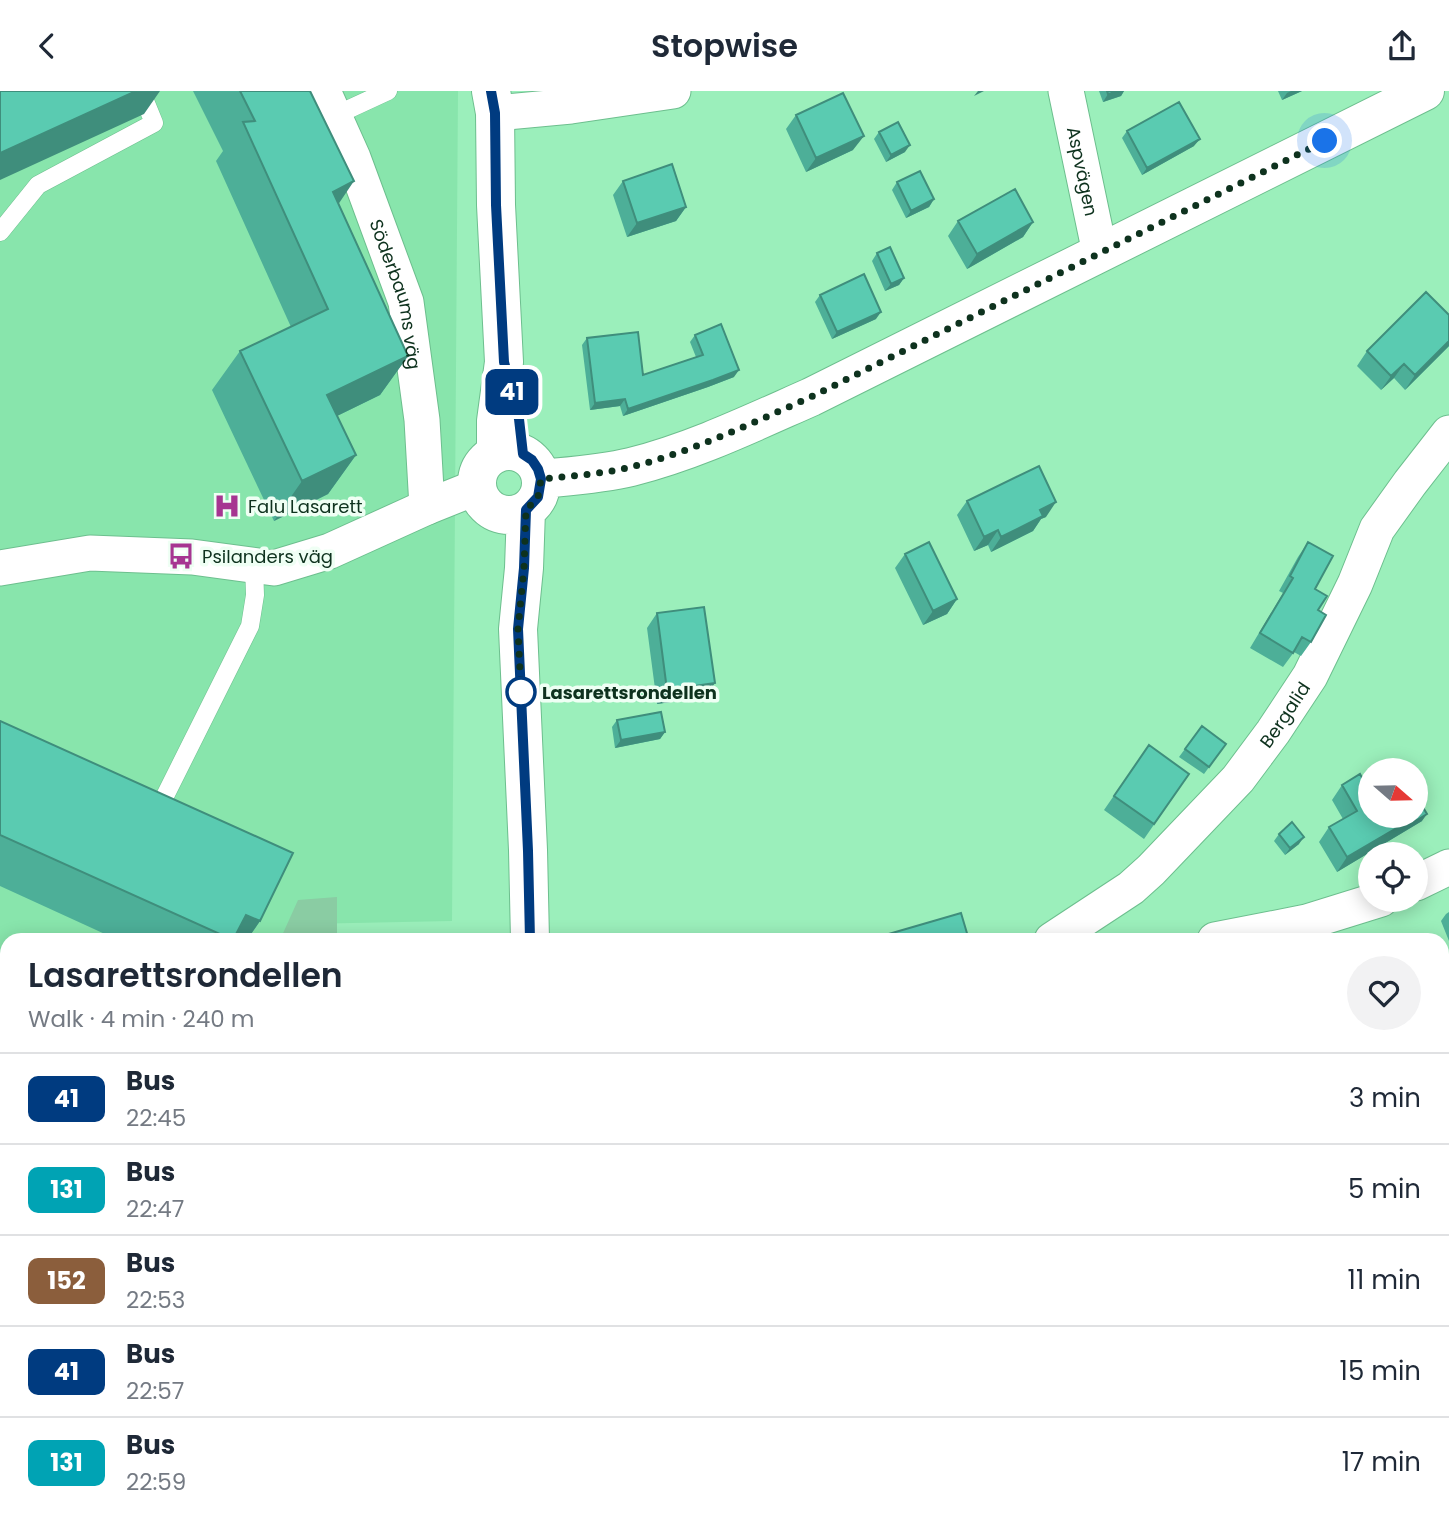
<!DOCTYPE html>
<meta charset="utf-8">
<style>
:root{--surface:#fff;--page:#f2f2f3;--text:#1f2937;--muted:#747a83;--line:#e0e1e3}
body{margin:0;font-family:Poppins,sans-serif;background:var(--page);color:var(--text);height:100vh;display:flex;flex-direction:column;font-size:26px;white-space:nowrap}
*{box-sizing:border-box;margin:0}
p{font-size:23px;color:var(--muted)}
.icon{flex:none;width:38px;height:38px;fill:none;stroke:currentColor;stroke-width:2;stroke-linecap:round;stroke-linejoin:round}
.map{position:relative;flex:1;overflow:hidden}
.side{position:absolute;left:0px;top:842px;width:1449px;height:590px;display:flex;flex-direction:column;background:var(--surface);border-radius:21px 21px 0 0;box-shadow:0 4px 18px #0003}
.side>*{flex:none}
.badge{padding:0 14px;border-radius:10px;font-size:24px;line-height:46px}
.needle{width:46px;rotate:110deg}
.controls{position:absolute;left:1358px;top:667px;display:grid;gap:14px}
.controls a{display:grid;place-items:center;width:70px;height:70px;border-radius:50%;background:var(--surface);box-shadow:0 4px 18px #0003;font-size:35px}
.you{position:absolute;width:35px;height:35px;margin:-18px;border:5px solid #fff;border-radius:50%;background:#1a73e8;box-shadow:0 0 0 10px #1a73e833}
.map>.badge{position:absolute;translate:-50% -50%;box-shadow:0 0 0 4px #fff}
.round{display:grid;place-items:center;flex:none;width:74px;height:74px;border-radius:37px;background:var(--page)}
.headline{display:flex;align-items:center;justify-content:space-between;height:119px;padding:0 28px}
h1{font-size:33px;font-weight:600;line-height:52px}
ul{padding:0;list-style:none}
li{display:flex;align-items:center;gap:21px;height:91px;padding:0 28px;border-top:2px solid var(--line)}
li div{flex:1}
li b{display:block;font-size:26px}
li em{font-style:normal}
li .badge{min-width:77px;font-weight:700;text-align:center}
header{display:flex;justify-content:space-between;align-items:center;height:91px;padding:0 28px;background:var(--surface);font-size:32px;font-weight:600}
.map>svg:first-child{display:block}
.built{fill:#88e5ac}
.green{fill:#8acca3}
.lines{fill:none;stroke-linecap:round;stroke-linejoin:round}
.service-casing{stroke:#6dbf8e;stroke-width:19}
.minor-casing{stroke:#6dbf8e;stroke-width:37}
.tertiary-casing{stroke:#6dbf8e;stroke-width:40}
.service{stroke:#fff;stroke-width:18}
.minor{stroke:#fff;stroke-width:35}
.tertiary{stroke:#fff;stroke-width:38}
.wall{fill:#4daf98}
.shaded-wall{fill:#3f8e7c}
.building{fill:#5acbb1;stroke:#3f8e7c;stroke-width:2}
.line-casing{stroke:#fff;stroke-width:16}
.line{stroke:#003b80;stroke-width:10}
.walk{stroke:#0e321e;stroke-width:7;stroke-dasharray:0 12.6}
.stop-dot{fill:#fff;stroke:#003b80;stroke-width:3.5}
.labels{text-anchor:middle;dominant-baseline:central;stroke-width:7;stroke-linejoin:round;paint-order:stroke}
.street-label{font-size:18px;fill:#0e321e;stroke:#effff4}
.poi-label{font-size:18px;fill:#0e321e;stroke:#effff4;text-anchor:start}
.stop-label{font-size:18px;font-weight:bold;fill:#0e321e;stroke:#effff4;text-anchor:start}
</style>
<header><svg class="icon" aria-label="back" viewBox="0 0 24 24"><path d="M15 5l-7 7 7 7"/></svg>Stopwise<svg class="icon" aria-label="share" viewBox="0 0 24 24"><path d="M12 15V3M7 8l5-5 5 5M5 13v7h14v-7"/></svg></header>
<div class="map">
<svg width="1449" height="1430" viewBox="0 0 1449 1430">
<rect width="100%" height="100%" fill="#9befbb"/>
<path class="built" d="M 0,0 L 458,0 L 452,830 L 303,833 L 296,849 L 7,849 L 7,1046 L 0,1043 Z"/>
<path class="green" d="M 337,806 L 337,849 L 280,849 L 298,809 Z
M 0,1050 L 7,1053 L 7,1424 L 491,1425 L 491,1430 L 0,1430 Z"/>
<g class="lines">
<g class="service-casing">
<path id="service" d="M 334,25 L 388,0
M 0,141 L 38,94 L 154,32 L 141,0
M 163,709 L 250,535 L 255,504 L 254,474
M 1442,1190 L 1449,1187"/>
</g>
<g class="minor-casing">
<g id="minor">
<path id="s1" d="M 323,0 L 353,67 L 406,211 L 422,329 L 427,416"/>
<path id="s2" d="M 1066,0 L 1100,162"/>
<path d="M 495,22 L 571,15 L 673,0"/>
<path d="M 0,477 L 90,462 L 192,466 L 274,477 L 330,460 L 427,416 L 477,396"/>
<path d="M 1416,792 L 1449,776"/>
<path id="s3" d="M 1052,849 L 1131,797 L 1151,779 L 1238,688 L 1273,641 L 1310,585 L 1355,493 L 1377,438 L 1410,392 L 1449,342"/>
<path d="M 1215,849 L 1307,831 L 1381,808"/>
<path d="M 1442,1129 L 1449,1126"/>
</g>
</g>
<g class="tertiary-casing">
<path id="tertiary" d="M 491,0 L 495,22 L 496,114 L 504,271 L 496,330 L 496,363
M477 392a32 32 0 1 1 64 0a32 32 0 1 1-64 0Z
M 541,388 C 571,385 602,383 631,376 C 694,360 752,332 811,306 L 1425,0
M 526,419 L 524,477 L 518,538 L 528,759 L 530,849
M 522,1430 L 522,1424"/>
</g>
<use href="#service" class="service"/>
<use href="#minor" class="minor"/>
<use href="#tertiary" class="tertiary"/>
</g>
<path class="wall" d="M 193,0 L 310,0 L 339,113 L 408,265 L 380,304 L 337,325 L 356,364 L 328,403 L 274,430 L 212,299 L 240,260 L 291,236 L 216,70 L 223,60 Z
M 1099,0 L 1124,0 L 1121,5 L 1103,11 Z
M 1278,0 L 1302,0 L 1282,9 Z
M 796,24 L 853,59 L 806,81 L 786,38 Z
M 1127,40 L 1194,55 L 1142,84 L 1122,47 Z
M 879,41 L 905,61 L 886,71 L 874,48 Z
M 623,90 L 686,116 L 676,130 L 627,146 L 613,104 Z
M 897,91 L 934,108 L 929,116 L 906,127 L 892,99 Z
M 958,130 L 1033,131 L 1023,146 L 967,178 L 948,145 Z
M 877,162 L 904,187 L 899,194 L 885,200 L 872,170 Z
M 820,204 L 876,228 L 832,248 L 815,211 Z
M 695,244 L 734,286 L 708,296 L 623,325 L 620,315 L 590,319 L 582,254 L 587,247 L 643,284 L 696,266 L 690,251 Z
M 1449,255 L 1405,299 L 1394,287 L 1381,299 L 1357,275 L 1367,260 Z
M 967,410 L 1046,426 L 1041,428 L 1033,440 L 991,461 L 988,454 L 974,460 L 957,424 Z
M 1308,451 L 1318,519 L 1311,551 L 1301,565 L 1294,561 L 1283,576 L 1250,557 L 1283,502 L 1279,500 L 1298,466 Z
M 905,463 L 957,508 L 947,523 L 923,534 L 895,477 Z
M 657,522 L 705,606 L 657,613 L 647,537 Z
M 617,629 L 665,641 L 660,648 L 615,657 L 612,636 Z
M 0,630 L 260,830 L 247,849 L 118,849 L 0,795 Z
M 1202,635 L 1226,653 L 1204,683 L 1179,666 Z
M 1149,654 L 1189,683 L 1144,748 L 1104,719 Z
M 1342,694 L 1370,724 L 1422,730 L 1337,781 L 1319,751 L 1329,736 L 1343,728 L 1332,709 Z
M 1279,743 L 1299,753 L 1285,764 L 1274,750 Z
M 1449,821 L 1449,850 L 1441,830 L 1446,823 Z
M 1442,880 L 1449,905 L 1442,908 Z
M 0,888 L 7,891 L 7,1011 L 0,1008 Z"/>
<path class="shaded-wall" d="M 136,0 L 160,0 L 144,23 L 0,89 L 0,62 Z
M 978,0 L 984,0 L 974,5 Z
M 1119,0 L 1124,0 L 1121,5 L 1103,11 L 1108,3 Z
M 1291,0 L 1302,0 L 1282,9 L 1287,2 Z
M 864,45 L 853,59 L 806,81 L 816,67 Z
M 1200,48 L 1194,55 L 1142,84 L 1147,77 Z
M 910,54 L 905,61 L 886,71 L 891,64 Z
M 354,90 L 327,130 L 333,101 Z
M 934,108 L 929,116 L 906,127 L 911,120 Z
M 686,116 L 676,130 L 627,146 L 637,132 Z
M 1033,131 L 1023,146 L 967,178 L 977,163 Z
M 904,187 L 899,194 L 885,200 L 891,193 Z
M 881,221 L 876,228 L 832,248 L 837,241 Z
M 1449,250 L 1449,255 L 1405,299 L 1415,284 Z
M 408,265 L 380,304 L 300,343 L 327,304 Z
M 1404,273 L 1394,287 L 1381,299 L 1391,285 Z
M 739,279 L 734,286 L 708,296 L 623,325 L 628,318 Z
M 625,308 L 620,315 L 590,319 L 595,312 Z
M 356,364 L 328,403 L 274,430 L 302,390 Z
M 1056,411 L 1046,426 L 1041,428 L 1033,440 L 991,461 L 1001,446 L 1040,419 Z
M 998,439 L 988,454 L 974,460 L 984,446 Z
M 957,508 L 947,523 L 923,534 L 933,520 Z
M 715,592 L 705,606 L 657,613 L 667,599 Z
M 665,641 L 660,648 L 615,657 L 621,649 Z
M 1427,723 L 1422,730 L 1337,781 L 1347,766 L 1417,725 Z
M 1304,746 L 1299,753 L 1285,764 L 1290,757 Z
M 246,824 L 260,830 L 247,849 L 233,849 Z
M 1449,900 L 1449,905 L 1442,908 L 1447,901 Z
M 1449,1043 L 1449,1053 L 1442,1056 L 1442,1046 Z
M 1292,1424 L 1312,1424 L 1304,1430 L 1284,1430 Z"/>
<path class="building" d="M 0,0 L 136,0 L 0,62 Z
M 240,0 L 310,0 L 354,90 L 333,101 L 408,265 L 327,304 L 356,364 L 302,390 L 240,260 L 328,218 L 243,31 L 255,30 Z
M 1107,0 L 1119,0 L 1108,3 Z
M 843,2 L 864,45 L 816,67 L 796,24 Z
M 1179,11 L 1200,48 L 1147,77 L 1127,40 Z
M 898,31 L 910,54 L 891,64 L 879,41 Z
M 672,73 L 686,116 L 637,132 L 623,90 Z
M 920,80 L 934,108 L 911,120 L 897,91 Z
M 1015,98 L 1033,131 L 977,163 L 958,130 Z
M 890,156 L 904,187 L 891,193 L 877,162 Z
M 864,183 L 881,221 L 837,241 L 820,204 Z
M 1426,201 L 1449,224 L 1449,250 L 1415,284 L 1404,273 L 1391,285 L 1367,260 Z
M 721,233 L 739,279 L 713,289 L 628,318 L 625,308 L 595,312 L 587,247 L 638,241 L 643,284 L 703,264 L 695,244 Z
M 1039,375 L 1056,411 L 1040,419 L 1043,425 L 1001,446 L 998,439 L 984,446 L 967,410 Z
M 929,451 L 957,508 L 933,520 L 905,463 Z
M 1308,451 L 1333,465 L 1315,498 L 1327,505 L 1318,519 L 1326,524 L 1311,551 L 1302,546 L 1293,562 L 1260,542 L 1293,487 L 1290,485 Z
M 704,516 L 715,592 L 667,599 L 657,522 Z
M 661,621 L 665,641 L 621,649 L 617,629 Z
M 0,630 L 293,762 L 260,830 L 246,824 L 233,849 L 0,744 Z
M 1202,635 L 1226,653 L 1209,676 L 1185,658 Z
M 1149,654 L 1189,683 L 1154,733 L 1114,705 Z
M 1360,683 L 1370,701 L 1370,724 L 1416,724 L 1416,722 L 1417,725 L 1347,766 L 1329,736 L 1357,720 L 1342,694 Z
M 1416,705 L 1427,723 L 1412,732 L 1417,725 L 1416,722 Z
M 1292,731 L 1304,746 L 1290,757 L 1279,743 Z
M 961,822 L 969,849 L 868,849 Z
M 1449,877 L 1449,900 L 1447,901 L 1442,890 L 1442,880 Z
M 0,888 L 7,891 L 7,974 L 0,971 Z
M 1442,977 L 1449,992 L 1449,1043 L 1442,1046 Z
M 1194,1424 L 1292,1424 L 1284,1430 L 1186,1430 Z"/>
<g class="lines">
<g class="line-casing">
<path id="line" d="M 491,0 L 495,22 L 496,114 L 504,271 L 519,328 L 523,363 L 532,369 L 538,378 L 541,388 L 538,406 L 526,419 L 524,477 L 518,538 L 528,760 L 530,849"/>
</g>
<use href="#line" class="line"/>
<path class="walk" d="M 521,601 L 518,538 L 524,477 L 526,419 L 538,406 L 541,388 C 571,385 602,383 631,376 C 694,360 752,332 811,306 L 1325,50"/>
</g>
<defs>
<g id="hospital-bare" transform="scale(2.1)"><path d="M-5-5h3v3.5h4V-5h3V5h-3V1.5h-4V5h-3Z" fill="#a63591" stroke="#effff4" stroke-width="2.5" paint-order="stroke"/></g>
<g id="bus-bare" transform="scale(2.1)"><path d="M-5-6H5V4H4V6H2V4H-2V6H-4V4H-5ZM-3.5-4V0h7V-4ZM-3.5 1.2v1.5H-2V1.2ZM2 1.2v1.5H3.5V1.2Z" fill="#a63591" stroke="#effff4" stroke-width="2.5" paint-order="stroke"/></g>
</defs>
<g fill-rule="evenodd">
<use href="#hospital-bare" x="227" y="415"/>
<use href="#bus-bare" x="181" y="465"/>
</g>
<circle class="stop-dot" cx="521" cy="601" r="14"/>
<g class="labels">
<g class="street-label">
<text stroke="none"><textPath href="#s2" startOffset="82">Aspvägen</textPath></text>
<text stroke="none"><textPath href="#s1" startOffset="217">Söderbaums väg</textPath></text>
<text stroke="none"><textPath href="#s3" startOffset="327">Bergalid</textPath></text>
</g>
<g class="poi-label">
<text x="248" y="415">Falu Lasarett</text>
<text x="202" y="465">Psilanders väg</text>
</g>
<g class="stop-label">
<text x="542" y="601">Lasarettsrondellen</text>
</g>
</g>
</svg>
<div class="controls">
<a><svg class="needle" viewBox="-14 -14 28 28"><path d="M0-13l5 13h-10z" fill="#e53935"/><path d="M0 13l5-13h-10z" fill="#747a83"/></svg></a>
<a><svg class="icon" aria-label="locate" viewBox="0 0 24 24"><circle cx="12" cy="12" r="6"/><path d="M12 2v4M12 18v4M2 12h4M18 12h4"/></svg></a>
</div>
<div class="you" style="left:1325px;top:50px"></div>
<b class="badge" style="left:512px;top:301px;background:#003b80;color:#fff">41</b>
<section class="side">
<div class="headline"><div><h1>Lasarettsrondellen</h1><p>Walk · 4 min · 240 m</p></div><a class="round"><svg class="icon" aria-label="heart" viewBox="0 0 24 24"><path d="M12 20l-8-8c-3-5 5-10 8-4 3-6 11-1 8 4z"/></svg></a></div>
<ul>
<li><span class="badge" style="background:#003b80;color:#fff">41</span><div><b>Bus</b><p>22:45</p></div><em>3 min</em></li>
<li><span class="badge" style="background:#00a3b4;color:#fff">131</span><div><b>Bus</b><p>22:47</p></div><em>5 min</em></li>
<li><span class="badge" style="background:#8b5e3c;color:#fff">152</span><div><b>Bus</b><p>22:53</p></div><em>11 min</em></li>
<li><span class="badge" style="background:#003b80;color:#fff">41</span><div><b>Bus</b><p>22:57</p></div><em>15 min</em></li>
<li><span class="badge" style="background:#00a3b4;color:#fff">131</span><div><b>Bus</b><p>22:59</p></div><em>17 min</em></li>
</ul>
</section>
</div>
